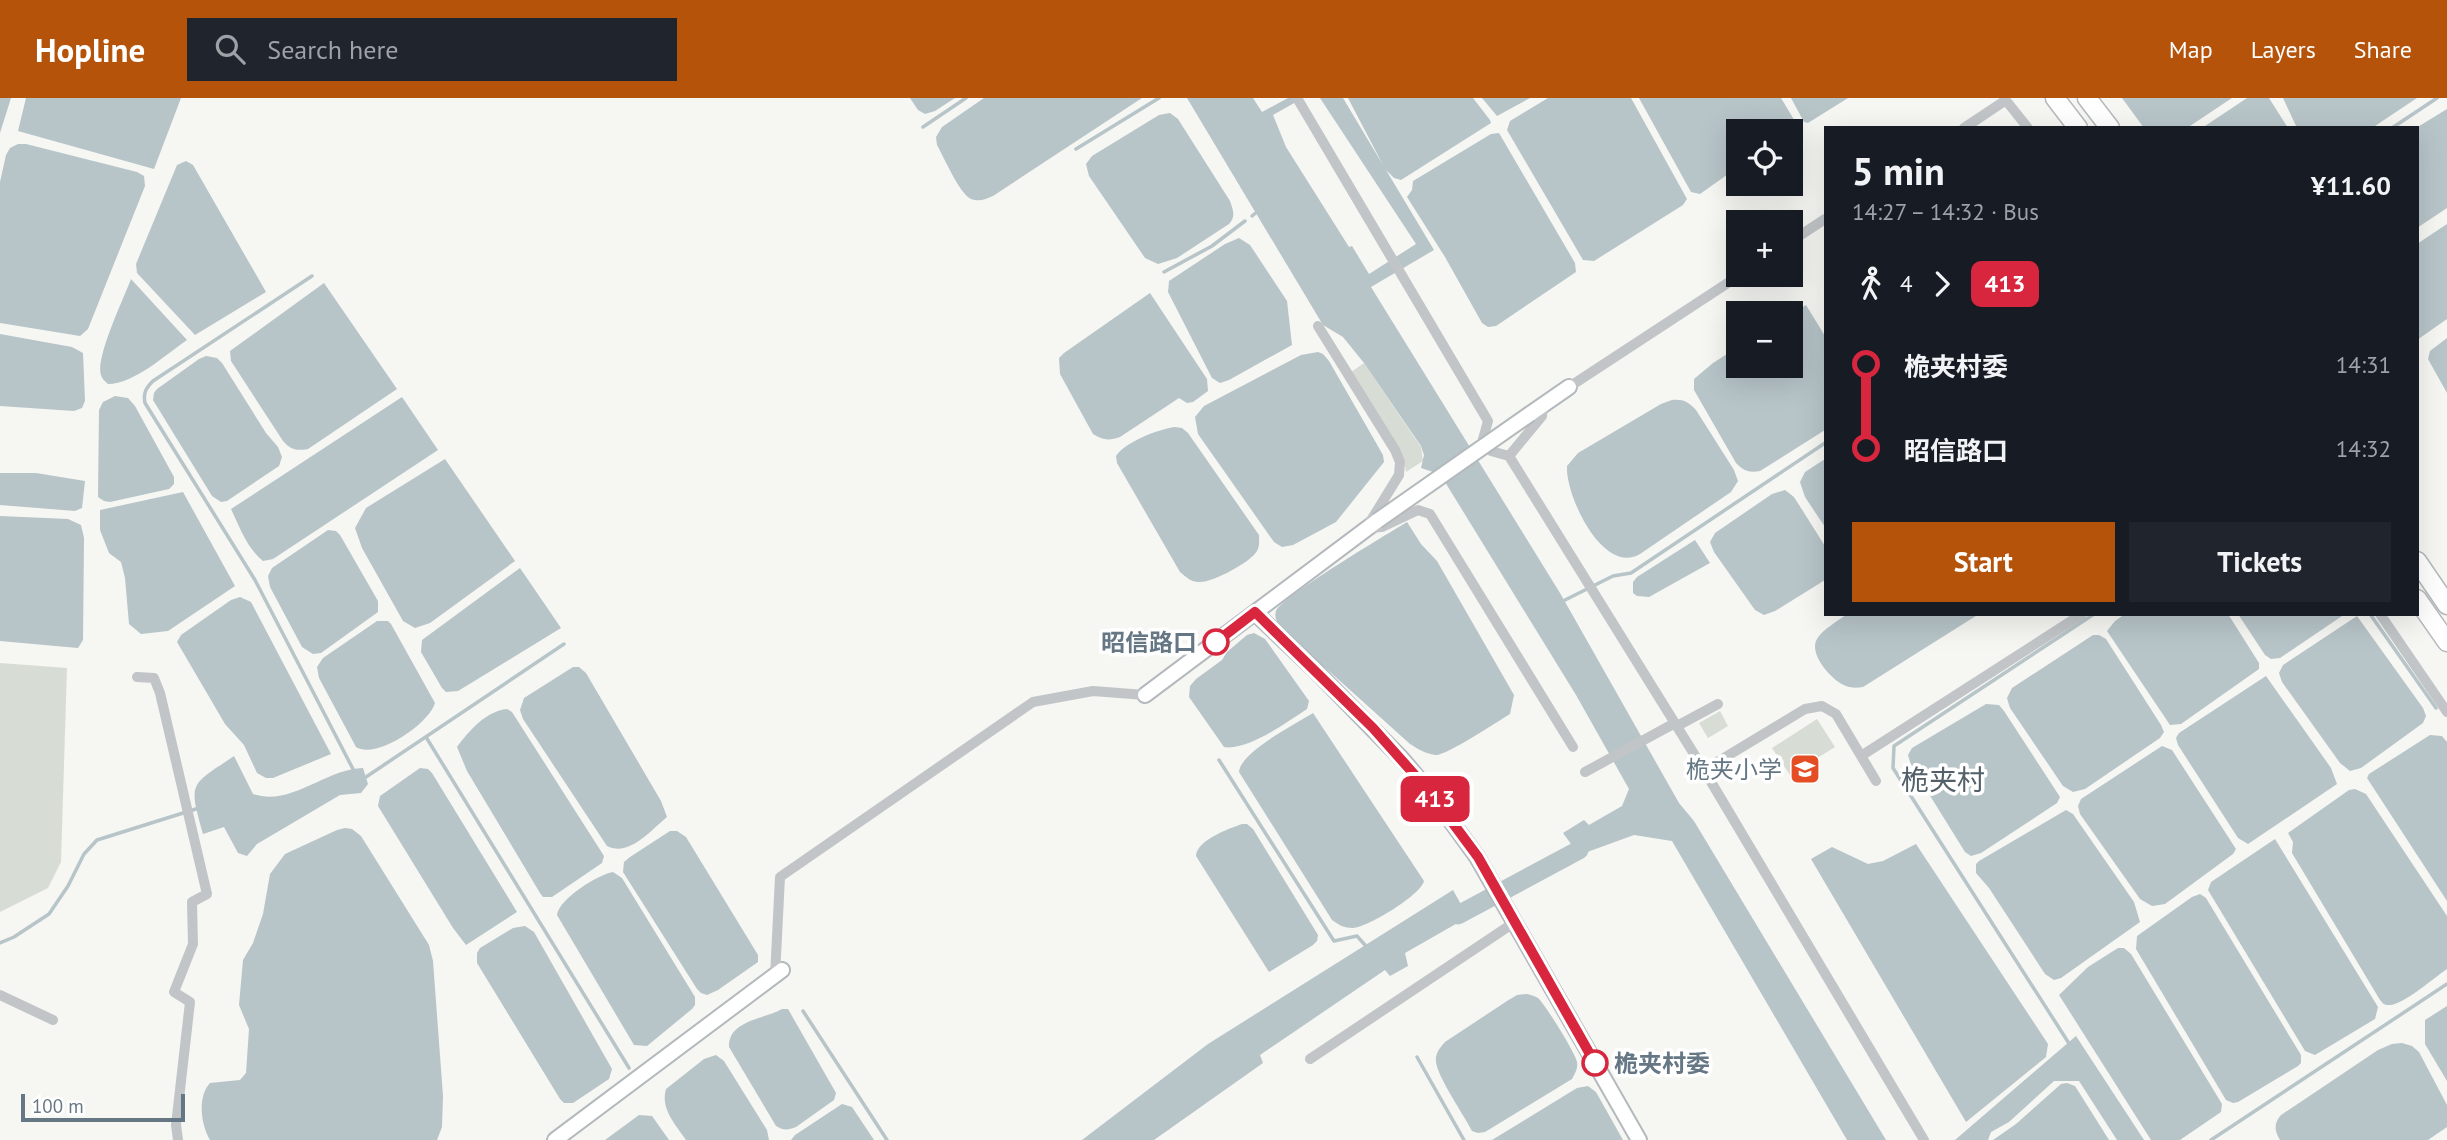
<!DOCTYPE html>
<meta charset="utf-8">
<style>
:root{--surface:#171b24;--page:#20242c;--text:#f1f3f6;--muted:#9ea1a6;--accent:#b45309}
body{margin:0;font-family:"PT Sans","Noto Sans SC",sans-serif;background:var(--page);color:var(--text);height:100vh;display:flex;flex-direction:column;font-size:26px;white-space:nowrap}
*{box-sizing:border-box;margin:0}
p{font-size:23px;color:var(--muted)}
.icon{flex:none;width:38px;height:38px;fill:none;stroke:currentColor;stroke-width:2;stroke-linecap:round;stroke-linejoin:round}
.map{position:relative;flex:1;overflow:hidden}
.drawer{position:absolute;left:1824px;top:28px;width:595px;height:490px;display:flex;flex-direction:column;background:var(--surface);border-radius:0px;box-shadow:0 7px 28px #0002}
.drawer>*{flex:none}
.badge{padding:0 14px;border-radius:10px;font-size:24px;line-height:46px}
.fabs{position:absolute;left:1726px;top:21px;display:grid;gap:14px}
.fabs a{display:grid;place-items:center;width:77px;height:77px;border-radius:0px;background:var(--surface);box-shadow:0 7px 28px #0002;font-size:35px}
.scale{position:absolute;left:21px;bottom:18px;width:164px;box-sizing:border-box;padding-left:7px;border:4px solid #657784;border-top:0;font-size:19px;line-height:24px;white-space:nowrap;color:#657784;-webkit-text-stroke:5px #fff;paint-order:stroke}
.map>.badge{position:absolute;translate:-50% -50%;box-shadow:0 0 0 4px #fff}
.legs{display:flex;align-items:center;gap:10px;height:77px;padding:0 28px;font-size:23px}
.legs p{margin-inline-start:auto}
.summary{display:flex;align-items:center;justify-content:space-between;height:119px;padding:0 28px}
h1{font-size:38px;font-weight:800;line-height:52px}
.button{display:flex;gap:14px;margin-top:auto;padding:14px 28px}
.button a{flex:1;height:80px;border-radius:0px;background:var(--accent);color:#fff;font-size:28px;font-weight:800;line-height:80px;text-align:center}
.button a+a{background:var(--page);color:var(--text)}
ul{padding:0 28px;list-style:none}
li{display:flex;align-items:center;gap:24px;height:84px;font-size:26px}
li i{display:grid;place-items:center;width:10px;height:100%;margin:0 9px;background:currentColor}
li i::after{content:'';width:18px;height:18px;margin:-9px;border:5px solid;border-radius:50%;background:var(--surface)}
li p{margin-inline-start:auto}
li:first-child i{background:linear-gradient(#0000 50%,currentColor 0)}
li:last-child i{background:linear-gradient(currentColor 50%,#0000 0)}
header{display:flex;align-items:center;gap:42px;box-sizing:border-box;height:98px;padding:0 35px;background:var(--accent);color:#fff}
header strong{font-size:33px}
nav{display:flex;gap:38px;margin-inline-start:auto;font-size:24px}
.search{width:490px;height:63px;background:var(--page);display:flex;align-items:center;gap:18px;box-sizing:border-box;padding:0 24px;border-radius:0px;color:var(--muted);font-size:26px}
.map>svg:first-child{display:block}
.green{fill:#d7ddd4}
.water{fill:#b7c4c8}
.lines{fill:none;stroke-linecap:round;stroke-linejoin:round}
.stream{stroke:#b7c4c8;stroke-width:3.5}
.river{stroke:#b7c4c8;stroke-width:19}
.secondary-casing{stroke:#b3b9bd;stroke-width:18}
.highway-casing{stroke:#b6b9bc;stroke-width:21}
.street{stroke:#c1c5c8;stroke-width:10}
.secondary{stroke:#fff;stroke-width:14}
.highway{stroke:#fff;stroke-width:18}
.secondary-bridge-casing{stroke:#b3b9bd;stroke-width:18;stroke-linecap:butt}
.secondary-bridge{stroke:#fff;stroke-width:14}
.line-1-casing{stroke:#fff;stroke-width:16}
.line-1{stroke:#d7263d;stroke-width:10}
.stop-1-dot{fill:#fff;stroke:#d7263d;stroke-width:3.5}
.labels{text-anchor:middle;dominant-baseline:central;stroke-width:7;stroke-linejoin:round;paint-order:stroke}
.stop-label{font-size:24px;font-weight:bold;fill:#657784;stroke:#fff;text-anchor:end}
.poi-label{font-size:24px;fill:#657784;stroke:#fff;text-anchor:end}
.quarter-label{font-size:28px;fill:#536069;stroke:#fff}
</style>
<header>
<strong>Hopline</strong>
<div class="search"><svg class="icon" aria-label="search" viewBox="0 0 24 24"><circle cx="10" cy="10" r="6"/><path d="M15 15l6 6"/></svg>Search here</div>
<nav><a>Map</a><a>Layers</a><a>Share</a></nav>
</header>
<div class="map">
<svg width="2447" height="1042" viewBox="0 0 2447 1042">
<rect width="100%" height="100%" fill="#f6f6f3"/>
<path class="green" d="M 1364,265 L 1421,349 L 1423,363 L 1406,374 L 1404,363 L 1351,274 Z
M 0,565 L 67,570 L 61,764 L 48,790 L 0,814 Z
M 1720,613 L 1728,628 L 1708,640 L 1699,625 Z
M 1817,621 L 1835,649 L 1790,677 L 1772,650 Z"/>
<path class="water" d="M 0,0 L 11,0 L 0,35 Z
M 26,0 L 181,0 L 154,71 L 18,33 Z
M 910,0 L 955,0 L 935,13 L 925,16 L 918,12 Z
M 984,0 L 1142,0 L 993,98 C 986,101 979,104 971,101 C 959,95 944,59 937,47 L 936,39 L 942,29 Z
M 1187,0 L 1253,0 L 1262,14 L 1288,0 L 1303,0 L 1273,17 L 1286,49 L 1349,149 L 1352,148 L 1369,176 L 1416,146 L 1320,0 L 1343,0 L 1383,67 L 1348,0 L 1473,0 L 1490,22 L 1491,25 L 1401,82 L 1394,80 L 1386,72 L 1434,152 L 1371,189 L 1560,495 L 1679,705 L 1694,723 L 1886,1042 L 1847,1042 L 1672,743 L 1634,737 L 1579,757 L 1563,735 L 1584,722 L 1589,727 L 1622,708 L 1629,691 L 1576,597 L 1445,384 L 1436,375 L 1421,370 L 1424,357 L 1421,348 L 1364,265 L 1343,239 L 1323,227 Z
M 1482,0 L 1530,0 L 1497,18 Z
M 1548,0 L 1631,0 L 1687,101 L 1683,107 L 1594,163 L 1583,162 L 1507,32 L 1510,23 Z
M 1639,0 L 1781,0 L 1796,25 L 1797,31 L 1790,37 L 1790,33 L 1738,33 L 1738,69 L 1700,96 L 1691,94 Z
M 1791,0 L 1848,0 L 1808,25 L 1804,24 Z
M 2122,0 L 2232,0 L 2187,30 L 2144,30 Z
M 2247,0 L 2269,0 L 2288,30 L 2202,30 Z
M 2283,0 L 2417,0 L 2372,30 L 2297,30 Z
M 2447,11 L 2447,110 L 2417,130 L 2416,30 Z
M 1170,15 L 1178,21 L 1230,103 C 1233,112 1236,118 1229,126 L 1177,160 L 1158,166 L 1145,160 L 1089,78 L 1086,66 L 1092,58 L 1159,17 Z
M 1499,35 L 1575,165 L 1576,174 L 1496,228 L 1488,229 L 1482,225 L 1445,159 L 1407,99 L 1412,92 L 1413,83 L 1491,36 Z
M 18,46 L 26,46 L 137,74 L 144,78 L 145,88 L 88,231 L 80,238 L 0,225 L 0,84 L 6,57 L 10,50 Z
M 186,63 L 193,67 L 266,194 L 195,237 L 137,175 L 136,166 L 177,67 Z
M 2447,126 L 2447,221 L 2417,242 L 2417,146 Z
M 1239,140 L 1250,147 L 1287,203 L 1292,247 L 1229,282 L 1220,285 L 1212,280 L 1168,194 L 1169,183 L 1225,146 Z
M 131,181 L 187,242 C 165,257 134,286 108,286 C 105,283 102,281 101,277 C 95,260 124,200 131,181 Z
M 324,185 L 397,291 L 308,351 C 297,353 291,352 283,343 L 231,263 L 230,253 Z
M 1150,195 L 1207,281 L 1208,293 L 1193,304 L 1187,305 L 1179,300 L 1120,339 C 1109,343 1102,342 1093,336 L 1060,276 L 1059,260 L 1064,255 Z
M 1806,207 L 1825,238 L 1825,332 L 1760,373 C 1749,375 1744,373 1736,365 L 1694,292 L 1694,281 L 1713,265 L 1738,249 L 1738,268 L 1790,268 L 1790,216 Z
M 0,236 L 72,249 L 83,255 L 85,303 L 82,310 L 74,313 L 0,308 Z
M 2447,240 L 2447,295 L 2428,261 L 2430,253 Z
M 1318,254 L 1323,256 L 1329,263 L 1383,357 L 1384,364 L 1336,424 L 1293,447 L 1282,449 L 1274,444 L 1198,336 L 1195,319 L 1204,308 L 1301,257 Z
M 206,258 L 217,260 L 222,265 L 266,335 L 278,349 L 282,359 L 279,368 L 227,403 L 221,404 L 212,398 L 153,302 L 154,295 L 157,291 L 199,261 Z
M 115,298 L 128,300 L 135,308 L 174,379 L 174,386 L 169,391 L 110,404 L 104,403 L 98,399 L 99,312 L 103,304 Z
M 402,299 L 438,352 L 273,461 L 263,463 C 247,450 240,430 231,411 Z
M 1672,302 C 1683,301 1689,304 1696,312 L 1734,372 L 1738,383 L 1731,394 L 1640,456 C 1603,478 1565,397 1567,368 L 1578,355 L 1661,306 Z
M 1175,329 L 1182,330 L 1188,335 L 1259,437 C 1259,442 1260,448 1257,453 C 1251,464 1212,485 1199,484 C 1191,484 1186,479 1180,474 L 1117,365 L 1116,358 C 1125,344 1159,331 1175,329 Z
M 445,361 L 515,463 L 430,525 L 415,530 L 403,523 L 362,450 L 355,430 L 366,410 Z
M 1825,361 L 1825,429 L 1805,399 L 1800,384 L 1805,374 Z
M 0,375 L 36,375 L 85,383 L 82,410 L 75,413 L 0,407 Z
M 1785,392 L 1794,399 L 1825,448 L 1825,482 L 1775,513 L 1764,517 L 1755,512 L 1714,454 L 1710,444 L 1715,435 L 1772,396 Z
M 183,394 L 235,488 L 168,533 L 141,536 L 129,526 L 125,480 L 121,464 L 109,455 L 100,432 L 100,412 Z
M 0,418 L 68,421 L 81,427 L 84,440 L 83,542 L 78,550 L 0,543 Z
M 1407,424 L 1421,446 L 1437,463 L 1514,597 L 1510,616 C 1497,624 1447,657 1436,657 C 1426,656 1418,651 1410,646 L 1280,529 C 1277,524 1274,519 1276,513 C 1280,500 1389,435 1407,424 Z
M 328,432 L 336,433 L 340,437 L 378,503 L 378,514 L 321,555 L 313,556 L 302,549 L 270,489 L 268,478 L 272,470 Z
M 1695,442 L 1710,465 L 1649,499 L 1637,498 L 1633,495 L 1633,484 L 1637,479 Z
M 520,470 L 561,530 L 458,593 L 446,594 L 442,590 L 421,554 L 422,542 Z
M 240,499 L 251,504 L 331,656 L 273,680 L 266,680 L 257,675 L 244,647 L 225,626 L 177,544 L 181,537 L 231,502 Z
M 1847,516 L 1979,516 L 1863,589 C 1857,590 1851,590 1846,588 C 1832,583 1808,556 1817,541 C 1823,531 1838,523 1847,516 Z
M 2125,516 L 2228,516 L 2259,565 L 2259,571 L 2181,626 L 2170,627 L 2107,533 L 2115,523 Z
M 2238,516 L 2345,516 L 2280,560 L 2271,561 L 2265,557 Z
M 2357,518 L 2423,610 L 2426,618 L 2423,625 L 2361,670 L 2350,673 L 2340,665 L 2282,584 L 2279,575 L 2283,567 Z
M 377,523 L 388,523 L 391,526 L 435,605 C 429,626 376,662 356,649 L 319,580 L 317,569 L 323,560 Z
M 1254,535 L 1265,541 L 1309,603 L 1307,611 C 1287,624 1248,653 1224,649 L 1189,599 L 1190,588 L 1196,581 L 1222,562 L 1227,554 L 1247,537 Z
M 2093,537 L 2099,537 L 2106,541 L 2161,627 L 2164,634 L 2160,640 L 2085,691 L 2073,694 L 2063,688 L 2010,610 L 2007,600 L 2012,590 Z
M 573,569 L 579,569 L 586,575 L 661,703 L 667,719 C 650,733 629,759 607,748 L 523,621 L 520,612 L 524,600 Z
M 2266,578 L 2331,670 L 2337,686 L 2248,746 L 2238,740 L 2178,647 L 2176,640 L 2179,635 Z
M 1986,606 L 1999,607 L 2004,613 L 2060,699 L 2057,705 L 1981,755 L 1971,758 L 1965,754 L 1911,667 L 1908,657 L 1912,650 Z
M 507,611 L 512,614 L 604,758 L 602,765 L 552,799 L 543,799 L 540,795 L 467,673 L 457,649 C 469,633 486,613 507,611 Z
M 1313,615 L 1424,783 C 1421,797 1368,829 1353,830 C 1344,830 1339,827 1332,822 L 1239,674 C 1241,653 1296,626 1313,615 Z
M 2430,637 L 2442,638 L 2447,644 L 2447,803 L 2367,680 L 2369,676 Z
M 2162,648 L 2172,652 L 2236,751 L 2233,756 L 2165,806 L 2152,808 L 2140,801 L 2080,716 L 2078,708 L 2081,701 Z
M 234,658 L 253,696 C 291,709 325,671 363,670 L 368,686 L 361,695 L 340,697 L 257,746 L 247,758 L 238,755 L 224,729 L 203,736 C 188,683 190,688 234,658 Z
M 420,670 L 428,671 L 432,675 L 517,814 L 466,847 L 453,830 L 378,708 L 380,698 Z
M 2355,691 L 2366,696 L 2447,818 L 2447,871 C 2435,879 2402,908 2389,907 C 2383,907 2383,905 2380,902 L 2292,755 L 2293,744 L 2288,735 L 2349,692 Z
M 2066,712 L 2073,716 L 2134,804 L 2140,824 L 2061,880 L 2054,882 L 2045,876 L 1989,790 L 1976,775 L 1976,766 L 1979,763 Z
M 1242,726 L 1247,726 L 1253,731 L 1318,837 L 1317,843 L 1313,847 L 1269,874 L 1196,758 C 1197,742 1228,731 1242,726 Z
M 345,730 L 352,731 L 361,738 L 429,847 L 433,863 L 443,998 L 442,1029 L 437,1042 L 210,1042 C 201,1027 197,999 210,985 L 240,982 L 246,975 L 249,931 L 239,907 L 243,862 L 253,845 L 263,816 L 270,776 L 285,756 L 337,732 Z
M 670,733 L 677,733 L 686,739 L 758,857 L 758,864 L 718,892 L 707,897 L 701,895 L 697,891 L 623,774 L 624,764 L 630,759 Z
M 2275,741 L 2378,909 L 2375,921 L 2315,957 L 2305,953 L 2208,792 L 2211,784 Z
M 1916,746 L 2048,946 L 2046,959 L 1966,1024 L 1811,761 L 1832,749 L 1868,766 L 1883,763 Z
M 613,774 L 622,780 L 695,899 L 695,907 L 692,911 L 647,948 L 634,947 L 557,817 C 559,801 597,777 613,774 Z
M 1453,792 L 1468,819 L 1405,855 L 1408,868 L 1390,878 L 1385,872 L 1260,957 L 1263,965 L 1154,1042 L 1082,1042 L 1208,946 Z
M 2200,796 L 2206,800 L 2301,957 L 2301,965 L 2298,968 L 2238,1004 L 2233,1005 L 2226,1002 L 2136,851 L 2137,838 L 2192,799 Z
M 525,828 L 534,834 L 612,971 L 609,981 L 573,1005 L 564,1005 L 560,1001 L 477,865 L 477,855 L 480,850 L 513,830 Z
M 2118,850 L 2124,850 L 2131,856 L 2222,1006 L 2221,1014 L 2180,1042 L 2151,1042 L 2059,897 L 2088,869 Z
M 1527,896 C 1531,897 1535,898 1538,900 C 1545,906 1576,956 1577,964 C 1578,971 1575,975 1572,981 L 1485,1034 L 1478,1035 L 1472,1033 C 1464,1017 1438,980 1436,964 C 1435,955 1440,950 1445,944 L 1507,903 L 1517,897 Z
M 2447,908 L 2447,983 L 2425,946 L 2425,922 Z
M 782,911 L 788,911 L 836,995 L 834,1002 L 796,1029 C 788,1032 784,1033 776,1028 L 729,949 C 728,922 765,921 782,911 Z
M 2076,938 L 2144,1042 L 2117,1042 L 2079,983 L 2054,983 L 2009,1024 L 1991,1034 L 1988,1042 L 1955,1042 Z
M 2402,945 L 2412,948 L 2419,954 L 2447,1007 L 2447,1029 L 2428,1042 L 2280,1042 C 2274,1032 2274,1025 2281,1017 L 2378,952 L 2392,946 Z
M 716,957 L 724,963 L 767,1032 L 769,1042 L 686,1042 C 676,1027 660,1011 666,991 L 704,961 Z
M 2067,985 L 2075,988 L 2109,1042 L 1993,1042 L 2016,1026 L 2061,986 Z
M 1588,988 L 1596,994 L 1623,1042 L 1492,1042 L 1577,990 Z
M 842,1006 L 852,1009 L 874,1042 L 791,1042 L 795,1037 Z
M 639,1017 L 652,1018 L 669,1042 L 605,1042 Z"/>
<g class="lines">
<path class="stream" d="M 923,29 L 966,0
M 2392,30 L 2437,0
M 1076,51 L 1159,0
M 1252,118 L 1258,113
M 1164,174 L 1212,148 L 1245,123
M 312,178 L 153,283 C 146,290 143,295 145,305 L 255,482 L 354,673
M 1563,503 L 1613,478 L 1631,475 L 1825,345
M 2370,516 L 2436,610
M 426,639 L 629,970
M 1219,662 L 1334,843 L 1357,838 L 1365,847
M 363,681 L 564,546
M 0,845 L 14,839 L 49,816 L 68,788 L 84,756 L 97,742 L 199,710
M 803,913 L 887,1042
M 2070,947 L 1893,670 L 1894,648 L 2094,516
M 1417,959 L 1464,1042
M 2211,1042 L 2447,886"/>
<path class="river" d="M 1458,817 L 1579,752"/>
<g class="secondary-casing">
<path id="secondary" d="M 1530,316 L 1569,289
M 1255,515 L 1315,572 L 1402,661 L 1429,693 L 1477,759 L 1639,1042
M 1145,597 L 1377,423
M 555,1042 L 782,872"/>
</g>
<g class="highway-casing">
<path id="highway" d="M 2055,0 L 2078,30
M 2087,0 L 2110,30
M 2417,463 L 2447,507
M 2417,501 L 2447,544"/>
</g>
<path class="street" d="M 1297,0 L 1488,323 L 1483,341 L 1485,348 L 1491,353 L 1509,358 L 1704,672 L 1924,1042
M 2004,0 L 2028,30
M 1964,30 L 2006,2
M 1790,144 L 1825,121
M 1318,228 L 1395,352 L 1400,364 L 1399,377 L 1370,424
M 1569,289 L 1740,177
M 1509,358 L 1542,318 L 1543,307
M 1368,430 L 1382,429 L 1418,412 L 1430,416 L 1573,649
M 2380,516 L 2447,614
M 137,579 L 154,580 L 160,595 L 207,796 L 192,804 L 193,846 L 174,894 L 190,904 L 176,1027 L 178,1042
M 1677,628 L 1718,606
M 1861,658 L 2082,516
M 1704,672 L 1805,611 L 1822,608 L 1836,616 L 1876,683
M 1585,674 L 1675,625
M 775,878 L 780,779 L 1033,604 L 1093,593 L 1145,597
M 0,897 L 53,922
M 1310,961 L 1515,824"/>
<use href="#secondary" class="secondary"/>
<use href="#highway" class="highway"/>
<g class="secondary-bridge-casing">
<path id="secondary-bridge" d="M 1377,423 L 1530,316"/>
</g>
<use href="#secondary-bridge" class="secondary-bridge"/>
</g>
<g class="lines">
<g class="line-1-casing">
<path id="line-1" d="M 1216,544 L 1255,514 L 1373,630 L 1429,693 L 1478,759 L 1595,965"/>
</g>
<use href="#line-1" class="line-1"/>
</g>
<defs>
<g id="school-square" transform="scale(1.575)"><rect x="-9" y="-9" width="18" height="18" rx="4" fill="#e54e24" stroke="#fff"/><path d="M0-5L7-2L0 1L-7-2ZM-4 1L0 2.5L4 1V4Q0 6-4 4Z" fill="#fff"/></g>
</defs>
<g fill-rule="evenodd">
<use href="#school-square" x="1805" y="671"/>
</g>
<g class="stop-1-dot">
<circle cx="1216" cy="544" r="12"/>
<circle cx="1595" cy="965" r="12"/>
</g>
<g class="labels">
<g class="stop-label">
<text x="1197" y="544">昭信路口</text>
<text x="1614" y="965" text-anchor="start">桅夹村委</text>
</g>
<g class="poi-label">
<text x="1782" y="671">桅夹小学</text>
</g>
<g class="quarter-label">
<text x="1943" y="681">桅夹村</text>
</g>
</g>
</svg>
<div class="fabs">
<a><svg class="icon" aria-label="locate" viewBox="0 0 24 24"><circle cx="12" cy="12" r="6"/><path d="M12 2v4M12 18v4M2 12h4M18 12h4"/></svg></a>
<a>+</a>
<a>−</a>
</div>
<div class="scale">100 m</div>
<b class="badge" style="left:1435px;top:701px;background:#d7263d;color:#fff">413</b>
<section class="drawer">
<div class="summary"><div><h1>5 min</h1><p>14:27 – 14:32 · Bus</p></div><b>¥11.60</b></div>
<div class="legs"><svg class="icon" aria-label="walk" viewBox="0 0 24 24"><circle cx="13" cy="4" r="2"/><path d="M13 8l-2 6 4 7M11 14l-3 7M7 12l3-4h3l4 4"/></svg>4<svg class="icon" aria-label="forward" viewBox="0 0 24 24"><path d="M9 5l7 7-7 7"/></svg><b class="badge" style="background:#d7263d;color:#fff">413</b></div>
<ul>
<li><i style="color:#d7263d"></i><b>桅夹村委</b><p>14:31</p></li>
<li><i style="color:#d7263d"></i><b>昭信路口</b><p>14:32</p></li>
</ul>
<div class="button"><a>Start</a><a>Tickets</a></div>
</section>
</div>
